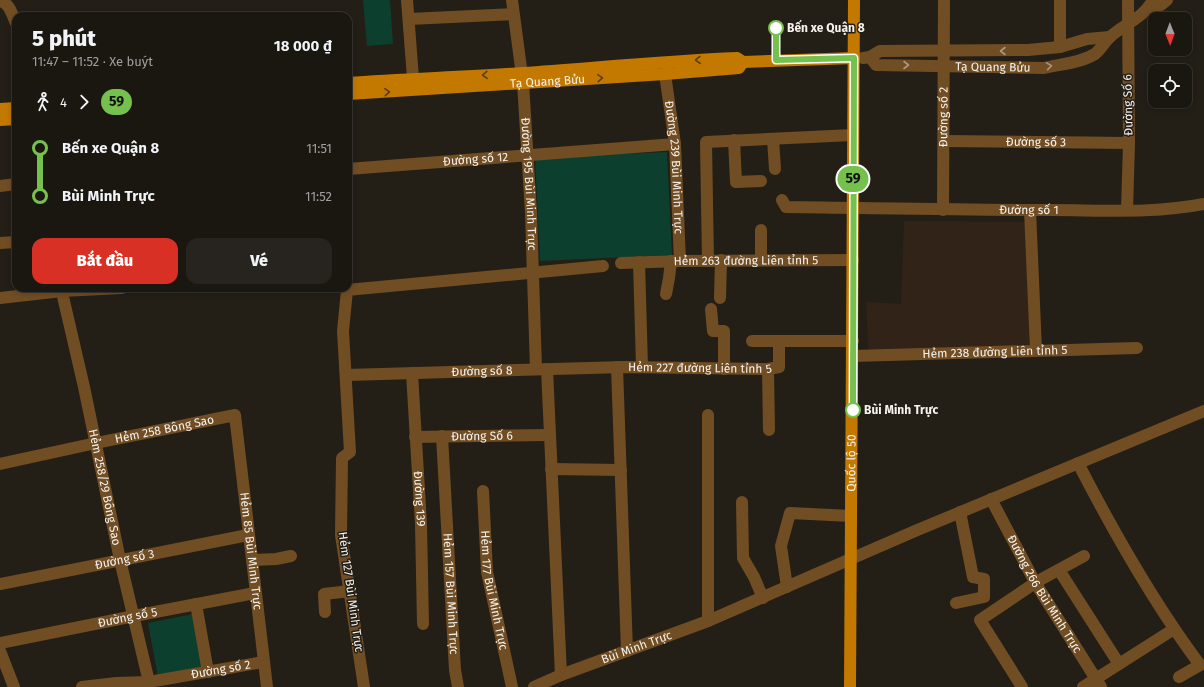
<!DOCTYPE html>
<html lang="vi">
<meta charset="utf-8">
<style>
:root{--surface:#1a1711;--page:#27241f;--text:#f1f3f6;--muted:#9f9f9f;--line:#383631;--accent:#d93025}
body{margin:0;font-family:"Fira Sans",sans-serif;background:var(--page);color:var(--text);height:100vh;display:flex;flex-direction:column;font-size:15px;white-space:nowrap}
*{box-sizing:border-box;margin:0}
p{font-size:13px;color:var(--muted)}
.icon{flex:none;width:22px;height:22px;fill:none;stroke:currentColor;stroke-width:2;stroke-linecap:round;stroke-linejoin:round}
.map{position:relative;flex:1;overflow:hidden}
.sheet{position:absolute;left:12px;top:12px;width:340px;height:280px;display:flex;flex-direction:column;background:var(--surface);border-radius:12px;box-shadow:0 2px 6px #0003,0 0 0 1px var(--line)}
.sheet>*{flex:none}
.badge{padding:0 8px;border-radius:13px;font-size:14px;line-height:26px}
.needle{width:26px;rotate:179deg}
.buttons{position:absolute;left:1148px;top:12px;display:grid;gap:8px}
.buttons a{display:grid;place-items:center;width:44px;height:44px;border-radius:8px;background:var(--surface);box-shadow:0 2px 6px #0003,0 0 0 1px var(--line);font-size:20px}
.map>.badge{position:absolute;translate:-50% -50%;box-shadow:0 0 0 2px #fff}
.legs{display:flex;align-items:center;gap:6px;height:44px;padding:0 20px;font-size:13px}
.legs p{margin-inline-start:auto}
.overview{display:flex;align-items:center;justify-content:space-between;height:68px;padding:0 20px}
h1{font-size:22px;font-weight:800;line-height:30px}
.button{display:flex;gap:8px;margin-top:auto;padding:8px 20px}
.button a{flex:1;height:46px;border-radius:12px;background:var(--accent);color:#fff;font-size:16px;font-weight:800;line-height:46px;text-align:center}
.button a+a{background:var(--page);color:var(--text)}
ul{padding:0 20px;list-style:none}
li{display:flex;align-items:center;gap:14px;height:48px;font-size:15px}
li i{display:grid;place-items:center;width:6px;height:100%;margin:0 5px;background:currentColor}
li i::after{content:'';width:10px;height:10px;margin:-5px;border:3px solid;border-radius:50%;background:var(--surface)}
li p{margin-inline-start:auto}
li:first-child i{background:linear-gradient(#0000 50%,currentColor 0)}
li:last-child i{background:linear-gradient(currentColor 50%,#0000 0)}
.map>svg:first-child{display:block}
.commercial{fill:#322319}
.green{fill:#0c3f2d}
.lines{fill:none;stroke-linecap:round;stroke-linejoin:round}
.minor{stroke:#714d24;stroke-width:12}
.major{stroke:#c37900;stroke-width:12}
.oneway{stroke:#ac977e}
.oneway2{stroke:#5b3e0f}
.line-1-casing{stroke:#fff;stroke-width:9}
.line-1{stroke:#76c04d;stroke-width:6}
.stop-1-dot{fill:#fff;stroke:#76c04d;stroke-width:2}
.labels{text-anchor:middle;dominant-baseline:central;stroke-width:3;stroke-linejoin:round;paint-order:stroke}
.stop-label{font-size:12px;font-weight:bold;fill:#f5f2ec;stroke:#231f17;text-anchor:start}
.street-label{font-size:12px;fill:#f5f2ec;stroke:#231f17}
</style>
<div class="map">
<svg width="1204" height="687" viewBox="0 0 1204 687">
<rect width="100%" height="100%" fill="#231f17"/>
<path class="commercial" d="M 904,221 L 1027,222 L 1030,349 L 869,356 L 866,302 L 901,304 Z"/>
<path class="green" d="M 363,0 L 390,0 L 393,44 L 367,46 Z
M 667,152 L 672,255 L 540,261 L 535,158 Z
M 193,614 L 203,668 L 158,677 L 148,623 Z"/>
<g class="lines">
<g class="minor">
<path d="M 407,0 L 413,78"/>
<path id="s1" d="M 512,0 L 523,83 L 525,115 L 531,213 L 536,369"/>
<path d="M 0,1 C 10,3 12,15 16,23"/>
<path d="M 1149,8 L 1161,5 L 1167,0"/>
<path d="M 409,19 L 513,14"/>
<path d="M 1060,47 L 1060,0"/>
<path id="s2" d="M 870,57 L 876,65 L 1044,68 C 1061,64 1080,63 1095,54 C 1100,50 1104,43 1109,38 C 1123,24 1143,19 1153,0"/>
<path d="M 863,58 L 870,57 L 880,51 L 1028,50 L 1060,47 L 1087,39 L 1110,37"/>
<path id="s3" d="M 665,74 L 675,144 L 680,261"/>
<path d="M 773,139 L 775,169"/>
<path d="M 734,140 L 736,182 L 761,181"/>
<path id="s4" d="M 944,141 L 1129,143"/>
<path id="s5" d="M 348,169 L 675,144"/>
<path d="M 0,186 L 16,184"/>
<path id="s6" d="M 782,200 L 786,207 C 874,208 962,210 1050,210 C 1101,210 1154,214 1204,204"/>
<path id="s7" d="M 943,210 L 944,0"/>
<path d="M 1030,210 L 1036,350"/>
<path d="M 1127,210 L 1129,143 L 1128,0"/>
<path d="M 0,243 L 16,242"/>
<path d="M 761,260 L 761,230"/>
<path d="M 708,261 L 706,142 L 853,135"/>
<path d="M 639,262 L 642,367"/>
<path id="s8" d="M 621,263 L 680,261 L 853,260"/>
<path id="s9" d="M 61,288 L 84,387 L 120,560 L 149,682"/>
<path d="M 666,294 L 669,278 L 671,261"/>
<path d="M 0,298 L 62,291 L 122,288"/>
<path d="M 720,298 L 721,260"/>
<path d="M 711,309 L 713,331 L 724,331 L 724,369"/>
<path d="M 752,341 L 779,341"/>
<path id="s10" d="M 853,356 L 1137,348"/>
<path d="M 617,367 L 627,651"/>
<path d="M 547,369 L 561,675"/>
<path d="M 768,369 L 769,430"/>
<path id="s11" d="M 412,373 L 421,524 L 423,624"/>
<path id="s12" d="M 347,375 L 625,367 L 768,369 L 779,367 L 779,341 L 853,341"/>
<path d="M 708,415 L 708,621"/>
<path id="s13" d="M 442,436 L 455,670 L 458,687"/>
<path id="s14" d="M 415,437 L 549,435"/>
<path d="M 1078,463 C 1114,533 1153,602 1200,665 L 1179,677"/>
<path id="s15" d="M 0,464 L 96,443 L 235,415 L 267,687"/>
<path d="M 551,469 L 621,470"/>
<path id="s16" d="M 483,491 L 487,572 L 512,687"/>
<path id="s17" d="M 991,499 L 1036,584 L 1101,687"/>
<path d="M 742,502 L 743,558 L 754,577 L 763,598"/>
<path d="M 252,560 L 276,559 L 291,556"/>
<path d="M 1059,570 L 1119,664"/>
<path id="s18" d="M 0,584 L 248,535"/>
<path d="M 787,587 L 781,546 L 790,513 L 851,516"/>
<path d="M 956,603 L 984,597 L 984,579 L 973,577 L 960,512"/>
<path d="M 196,604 L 208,672"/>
<path d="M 325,612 L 324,594 L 350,591"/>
<path id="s19" d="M 0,643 L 134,616 L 255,593"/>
<path d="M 0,651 L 14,687"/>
<path id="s20" d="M 82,687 L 116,683 L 149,682 L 263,662"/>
<path d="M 364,687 L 341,535 L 342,458 L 350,452 L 343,331 L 347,290 L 603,266"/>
<path id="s21" d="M 534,687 L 561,675 L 708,621 L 915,531 L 1204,411"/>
<path d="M 1022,687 L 980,620 L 1038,581 L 1084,556"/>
<path d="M 1083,687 L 1174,629"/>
</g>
<g class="major">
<path d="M 348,83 C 406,79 465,77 523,73 C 594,68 666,61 737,58 L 743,62 L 854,58"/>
<path id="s22" d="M 348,94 L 665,74 L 739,68 L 743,62"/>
<path d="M 0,109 L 16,108"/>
<path d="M 0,120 L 16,119"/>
<path id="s23" d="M 850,687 L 854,0"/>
</g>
</g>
<defs><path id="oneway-chevron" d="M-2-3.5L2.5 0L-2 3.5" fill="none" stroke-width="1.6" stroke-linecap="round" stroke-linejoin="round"/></defs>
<g class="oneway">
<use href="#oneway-chevron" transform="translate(1003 51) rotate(180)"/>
<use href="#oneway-chevron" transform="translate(906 65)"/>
<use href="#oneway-chevron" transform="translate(1049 66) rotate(-9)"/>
</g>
<g class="oneway2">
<use href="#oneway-chevron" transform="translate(698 60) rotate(177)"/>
<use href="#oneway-chevron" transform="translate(485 75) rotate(177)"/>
<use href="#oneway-chevron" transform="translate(600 78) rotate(-4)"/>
<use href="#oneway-chevron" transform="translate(387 92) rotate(-4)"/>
</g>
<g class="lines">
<g class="line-1-casing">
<path id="line-1" d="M 776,28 L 776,60 L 854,58 L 853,410"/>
</g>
<use href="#line-1" class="line-1"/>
</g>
<g class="stop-1-dot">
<circle cx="776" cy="28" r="7"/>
<circle cx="853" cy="410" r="7"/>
</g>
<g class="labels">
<g class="stop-label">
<text x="787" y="28">Bến xe Quận 8</text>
<text x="864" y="410">Bùi Minh Trực</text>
</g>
<g class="street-label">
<text stroke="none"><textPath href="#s2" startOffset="127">Tạ Quang Bửu</textPath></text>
<text stroke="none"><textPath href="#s22" startOffset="200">Tạ Quang Bửu</textPath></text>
<text transform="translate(1128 105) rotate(-91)">Đường Số 6</text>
<text stroke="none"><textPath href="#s7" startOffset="93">Đường số 2</textPath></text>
<text stroke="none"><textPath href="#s4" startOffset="92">Đường số 3</textPath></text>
<text stroke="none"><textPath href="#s5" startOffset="128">Đường số 12</textPath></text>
<text stroke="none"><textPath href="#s3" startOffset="94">Đường 239 Bùi Minh Trực</textPath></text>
<text stroke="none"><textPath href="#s1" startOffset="185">Đường 195 Bùi Minh Trực</textPath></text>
<text stroke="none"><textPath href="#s6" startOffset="251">Đường số 1</textPath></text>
<text stroke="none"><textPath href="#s8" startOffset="125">Hẻm 263 đường Liên tỉnh 5</textPath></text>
<text stroke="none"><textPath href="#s10" startOffset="142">Hẻm 238 đường Liên tỉnh 5</textPath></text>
<text stroke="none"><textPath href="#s12" startOffset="353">Hẻm 227 đường Liên tỉnh 5</textPath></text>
<text stroke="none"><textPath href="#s12" startOffset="135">Đường số 8</textPath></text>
<text stroke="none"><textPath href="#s15" startOffset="168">Hẻm 258 Bông Sao</textPath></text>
<text stroke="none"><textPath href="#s14" startOffset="67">Đường Số 6</textPath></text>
<text stroke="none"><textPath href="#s23" startOffset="224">Quốc lộ 50</textPath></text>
<text stroke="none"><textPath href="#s9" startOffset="204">Hẻm 258/29 Bông Sao</textPath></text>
<text stroke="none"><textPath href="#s11" startOffset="126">Đường 139</textPath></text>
<text stroke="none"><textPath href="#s15" startOffset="377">Hẻm 85 Bùi Minh Trực</textPath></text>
<text stroke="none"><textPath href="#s18" startOffset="127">Đường số 3</textPath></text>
<text stroke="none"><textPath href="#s16" startOffset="100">Hẻm 177 Bùi Minh Trực</textPath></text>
<text transform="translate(351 592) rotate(82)">Hẻm 127 Bùi Minh Trực</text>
<text stroke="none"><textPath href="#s13" startOffset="158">Hẻm 157 Bùi Minh Trực</textPath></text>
<text stroke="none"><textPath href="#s17" startOffset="109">Đường 266 Bùi Minh Trực</textPath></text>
<text stroke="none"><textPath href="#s19" startOffset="130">Đường số 5</textPath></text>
<text stroke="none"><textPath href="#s21" startOffset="110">Bùi Minh Trực</textPath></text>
<text stroke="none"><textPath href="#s20" startOffset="140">Đường số 2</textPath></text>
</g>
</g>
</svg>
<div class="buttons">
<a><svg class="needle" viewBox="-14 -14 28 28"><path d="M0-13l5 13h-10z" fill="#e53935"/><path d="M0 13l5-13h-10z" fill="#9f9f9f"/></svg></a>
<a><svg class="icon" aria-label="locate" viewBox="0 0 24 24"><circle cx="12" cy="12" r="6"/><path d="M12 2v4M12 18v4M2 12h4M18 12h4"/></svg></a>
</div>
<b class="badge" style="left:853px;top:179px;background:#76c04d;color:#111">59</b>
<section class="sheet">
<div class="overview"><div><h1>5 phút</h1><p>11:47 – 11:52 · Xe buýt</p></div><b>18 000 ₫</b></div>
<div class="legs"><svg class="icon" aria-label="walk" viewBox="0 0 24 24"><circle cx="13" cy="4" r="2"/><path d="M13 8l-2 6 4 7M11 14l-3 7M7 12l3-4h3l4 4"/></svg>4<svg class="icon" aria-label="forward" viewBox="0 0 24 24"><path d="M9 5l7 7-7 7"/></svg><b class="badge" style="background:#76c04d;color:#111">59</b></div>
<ul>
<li><i style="color:#76c04d"></i><b>Bến xe Quận 8</b><p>11:51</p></li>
<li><i style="color:#76c04d"></i><b>Bùi Minh Trực</b><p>11:52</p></li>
</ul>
<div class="button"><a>Bắt đầu</a><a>Vé</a></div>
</section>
</div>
